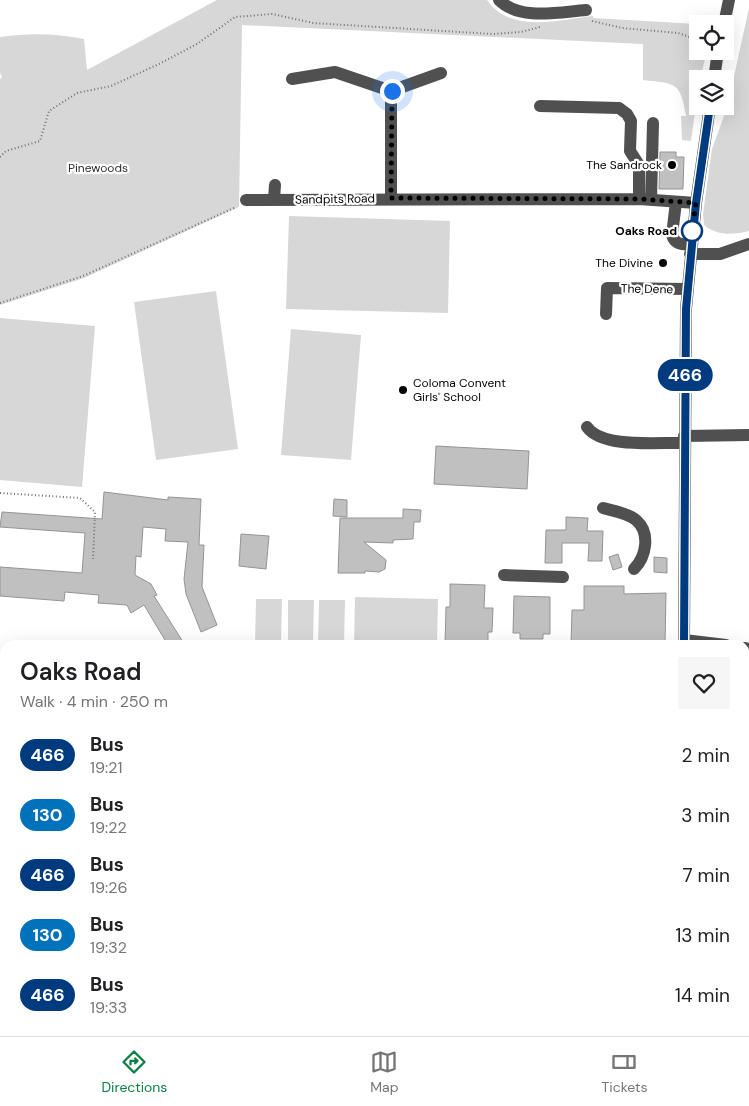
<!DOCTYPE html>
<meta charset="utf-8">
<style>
:root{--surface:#fff;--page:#f6f6f6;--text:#202124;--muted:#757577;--line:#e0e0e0;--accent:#0b8043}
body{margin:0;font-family:"DM Sans",sans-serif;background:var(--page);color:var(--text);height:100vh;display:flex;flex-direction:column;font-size:19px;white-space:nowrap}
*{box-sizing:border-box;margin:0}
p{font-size:16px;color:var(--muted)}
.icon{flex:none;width:28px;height:28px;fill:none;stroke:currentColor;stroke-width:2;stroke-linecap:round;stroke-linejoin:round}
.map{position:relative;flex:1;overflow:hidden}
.sheet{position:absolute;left:0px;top:640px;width:750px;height:396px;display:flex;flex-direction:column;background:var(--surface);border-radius:15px 15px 0 0;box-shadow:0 5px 20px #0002}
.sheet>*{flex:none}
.badge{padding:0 10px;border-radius:16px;font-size:18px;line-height:32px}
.tools{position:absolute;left:689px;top:15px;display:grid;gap:10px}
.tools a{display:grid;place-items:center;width:45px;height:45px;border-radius:0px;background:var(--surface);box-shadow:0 5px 20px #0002;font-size:25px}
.you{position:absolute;width:25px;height:25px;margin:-12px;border:4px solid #fff;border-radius:50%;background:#1a73e8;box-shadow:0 0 0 8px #1a73e833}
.map>.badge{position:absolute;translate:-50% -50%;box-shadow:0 0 0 2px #fff}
.round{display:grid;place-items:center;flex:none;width:52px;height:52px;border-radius:0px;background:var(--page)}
.summary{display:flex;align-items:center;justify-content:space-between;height:85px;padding:0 20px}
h1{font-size:24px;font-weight:600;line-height:38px}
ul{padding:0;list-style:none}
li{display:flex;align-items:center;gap:15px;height:60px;padding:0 20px}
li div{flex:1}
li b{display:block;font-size:19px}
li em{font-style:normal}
li .badge{min-width:55px;font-weight:700;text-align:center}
.tabs{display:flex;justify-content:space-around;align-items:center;height:70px;border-top:1px solid var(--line);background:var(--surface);font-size:14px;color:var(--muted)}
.tabs a{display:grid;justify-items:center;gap:2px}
.tabs .current{color:var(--accent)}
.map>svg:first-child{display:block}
.green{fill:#d7d7d7}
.building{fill:#c0c0c0;stroke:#949494}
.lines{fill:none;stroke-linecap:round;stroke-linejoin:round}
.path{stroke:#727272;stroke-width:2;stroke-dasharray:1 2.5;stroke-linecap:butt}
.minor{stroke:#505050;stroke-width:12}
.line-casing{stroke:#fff;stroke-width:11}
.line{stroke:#003b80;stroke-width:8}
.walk{stroke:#000;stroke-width:5;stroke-dasharray:0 9}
.poi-dot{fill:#000;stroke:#fff;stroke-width:2}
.stop-dot{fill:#fff;stroke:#003b80;stroke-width:2.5}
.labels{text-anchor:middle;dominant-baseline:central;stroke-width:4.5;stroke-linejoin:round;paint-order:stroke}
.poi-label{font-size:12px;fill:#000;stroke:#fff;text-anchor:end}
.park-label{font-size:12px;fill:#2e2e2e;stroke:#fff}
.street-label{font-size:12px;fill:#000;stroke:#fff}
.stop-label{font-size:12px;font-weight:bold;fill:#000;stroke:#fff;text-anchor:end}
</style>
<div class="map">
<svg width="749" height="1036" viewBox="0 0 749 1036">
<rect width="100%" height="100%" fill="#fff"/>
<path class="green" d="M 217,0 L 487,0 C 511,34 558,20 593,16 L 593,18 L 697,24 L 698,51 L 707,51 L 700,79 L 698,79 L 697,97 L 691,141 L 682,140 L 681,116 L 686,116 C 680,81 676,84 643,80 L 643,44 L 242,25 L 239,207 L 84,278 L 0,305 L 0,79 L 2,77 L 0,73 L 0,37 C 29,33 55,33 84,39 L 87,70 Z
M 749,8 L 749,231 C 733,235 717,236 704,225 L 703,214 L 712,149 L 727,108 Z
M 289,216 L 450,221 L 448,313 L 286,309 Z
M 216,291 L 238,449 L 156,460 L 134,302 Z
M 0,318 L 95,326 L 82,487 L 0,480 Z
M 291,329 L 361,335 L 351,460 L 281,455 Z
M 355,597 L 438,599 L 437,645 L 354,645 Z
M 256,599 L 282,599 L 281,645 L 255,645 Z
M 288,600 L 314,600 L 313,645 L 288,645 Z
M 319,600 L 345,600 L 344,645 L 318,645 Z
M 0,781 L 5,786 L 5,1031 L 85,1031 L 84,1036 L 0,1036 Z"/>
<path class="building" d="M 660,152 L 676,152 L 676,157 L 684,157 L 683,189 L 659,189 Z
M 436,446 L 529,451 L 527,489 L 434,484 Z
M 104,492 L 168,500 L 168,497 L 201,499 L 199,545 L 204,545 L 202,587 L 217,625 L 201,632 L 186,594 L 184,579 L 188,542 L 165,541 L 166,529 L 143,527 L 141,557 L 136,556 L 135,575 L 151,584 L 157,595 L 154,596 L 185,645 L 168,645 L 144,605 L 131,613 L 127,605 L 98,603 L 99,595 L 65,592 L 64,601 L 0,596 L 0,567 L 82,573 L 85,533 L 0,527 L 2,512 L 102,519 Z
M 334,499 L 347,500 L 347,517 L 333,516 Z
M 403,509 L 421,510 L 420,522 L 414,522 L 413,539 L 393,540 L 393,543 L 364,542 L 386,560 L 385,569 L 379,572 L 365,571 L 365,573 L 338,573 L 340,518 L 403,518 Z
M 566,517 L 588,518 L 587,531 L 603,531 L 602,561 L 588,561 L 589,543 L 562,543 L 562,563 L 545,563 L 546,530 L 566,530 Z
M 241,534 L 269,536 L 266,569 L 239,566 Z
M 618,554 L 622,567 L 613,570 L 609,557 Z
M 654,557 L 667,558 L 667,573 L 654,572 Z
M 450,584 L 485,585 L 484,608 L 493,608 L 492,632 L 488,632 L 488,645 L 445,645 L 446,607 L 450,607 Z
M 584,586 L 624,586 L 624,594 L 666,593 L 665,645 L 619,641 L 619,645 L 571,645 L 572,610 L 584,610 Z
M 514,596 L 550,597 L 550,634 L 543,634 L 543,639 L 520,639 L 520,633 L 513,633 Z"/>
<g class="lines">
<path class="path" d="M 592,21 L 622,28 L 678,33 L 698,40
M 0,157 L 6,151 L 40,141 L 49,111 L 77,93 L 111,86 L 159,64 L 197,44 L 235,17 L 272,14 L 313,23 L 493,34 L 521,32 L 540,27
M 0,303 L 83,276 L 236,207
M 0,493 L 80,498 L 95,512 L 93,559"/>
<path class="minor" d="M 499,0 C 520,21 559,12 586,10
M 724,24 L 729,0
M 292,79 L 335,72 L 391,91 L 391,198
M 714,79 L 718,51
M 391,91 L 441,73
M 540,106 L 619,108 L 627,114 L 631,121 L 630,151 L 639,165 L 639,199
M 274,199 L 275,185
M 246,200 L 639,199 L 696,203
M 651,200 L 653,123
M 676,202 L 672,235 C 675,245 682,244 691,245
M 690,254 L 720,254 L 749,244
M 606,314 L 607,288 L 687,289
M 587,427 C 603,449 659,442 684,443
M 684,436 L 749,435
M 603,508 C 613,511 628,513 636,520 C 651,533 646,557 634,569
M 504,575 L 563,577
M 684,640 L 726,645
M 684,645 L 686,309 L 696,203 L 710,106
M 745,648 L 749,649
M 745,744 L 749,731
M 0,765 L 5,769
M 745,774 L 749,785
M 290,1031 L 295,1036
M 318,1031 L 323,1036
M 561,1031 L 563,1036
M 680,1036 L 680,1031"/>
</g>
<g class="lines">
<g class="line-casing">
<path id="line" d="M 684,645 L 686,309 L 696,203 L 710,106"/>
</g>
<use href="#line" class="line"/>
<path class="walk" d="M 392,91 L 391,198 L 639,199 L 696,203 L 692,231"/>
</g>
<g class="poi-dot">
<circle cx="672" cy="165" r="5"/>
<circle cx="663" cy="263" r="5"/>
<circle cx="403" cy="390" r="5"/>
</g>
<circle class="stop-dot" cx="692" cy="231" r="10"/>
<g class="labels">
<g class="poi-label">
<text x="662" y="165">The Sandrock</text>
<text x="653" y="263">The Divine</text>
<text x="413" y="383" text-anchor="start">Coloma Convent<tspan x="413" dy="14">Girls' School</tspan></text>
</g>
<g class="park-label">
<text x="98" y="168">Pinewoods</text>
</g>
<g class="street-label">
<text transform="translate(335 199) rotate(-1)">Sandpits Road</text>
<text transform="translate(647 289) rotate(1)">The Dene</text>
</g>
<g class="stop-label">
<text x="677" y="231">Oaks Road</text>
</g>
</g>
</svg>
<div class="tools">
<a><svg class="icon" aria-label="locate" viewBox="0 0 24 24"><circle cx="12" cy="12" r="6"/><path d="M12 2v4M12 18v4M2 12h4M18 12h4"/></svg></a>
<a><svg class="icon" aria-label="layers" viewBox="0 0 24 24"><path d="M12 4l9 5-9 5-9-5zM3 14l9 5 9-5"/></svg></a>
</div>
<div class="you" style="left:392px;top:91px"></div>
<b class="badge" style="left:685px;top:375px;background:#003b80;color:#fff">466</b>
<section class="sheet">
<div class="summary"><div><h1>Oaks Road</h1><p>Walk · 4 min · 250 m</p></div><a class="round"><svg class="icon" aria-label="heart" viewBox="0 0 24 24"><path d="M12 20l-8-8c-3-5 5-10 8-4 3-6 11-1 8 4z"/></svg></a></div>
<ul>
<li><span class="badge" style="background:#003b80;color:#fff">466</span><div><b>Bus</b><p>19:21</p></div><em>2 min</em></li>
<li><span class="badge" style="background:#0072bc;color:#fff">130</span><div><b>Bus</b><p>19:22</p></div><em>3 min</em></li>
<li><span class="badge" style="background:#003b80;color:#fff">466</span><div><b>Bus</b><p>19:26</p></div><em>7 min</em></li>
<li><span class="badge" style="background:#0072bc;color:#fff">130</span><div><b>Bus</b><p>19:32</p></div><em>13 min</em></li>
<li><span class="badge" style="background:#003b80;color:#fff">466</span><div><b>Bus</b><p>19:33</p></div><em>14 min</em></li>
</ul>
</section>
</div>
<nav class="tabs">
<a class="current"><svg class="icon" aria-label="directions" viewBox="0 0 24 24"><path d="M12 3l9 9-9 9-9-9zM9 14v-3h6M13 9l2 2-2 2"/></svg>Directions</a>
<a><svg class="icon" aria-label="map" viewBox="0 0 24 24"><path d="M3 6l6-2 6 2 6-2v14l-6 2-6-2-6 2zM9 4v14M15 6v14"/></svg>Map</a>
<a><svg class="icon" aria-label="tickets" viewBox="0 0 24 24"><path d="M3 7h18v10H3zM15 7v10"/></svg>Tickets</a>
</nav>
